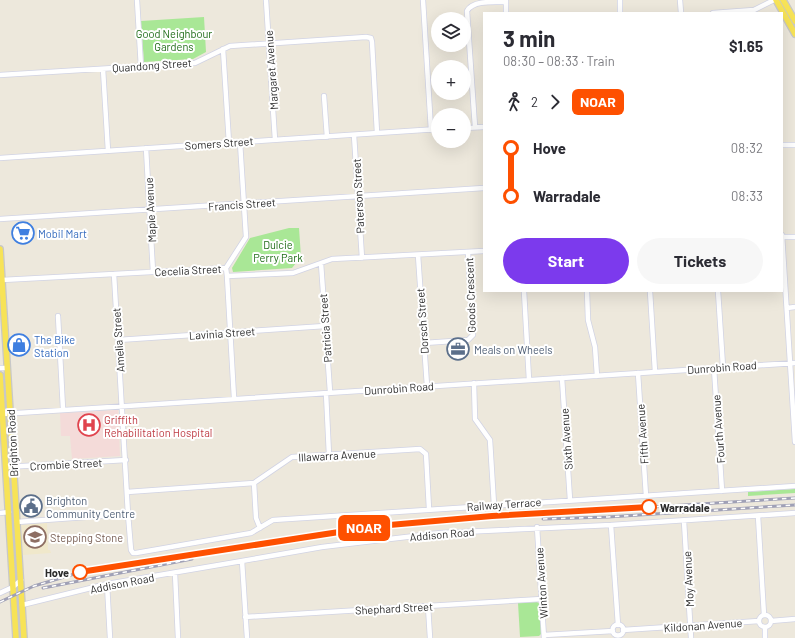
<!DOCTYPE html>
<meta charset="utf-8">
<style>
:root{--surface:#fff;--page:#f7f7f7;--text:#2b2b33;--muted:#7c7c81;--accent:#7c3aed}
body{margin:0;font-family:Barlow,sans-serif;background:var(--page);color:var(--text);height:100vh;display:flex;flex-direction:column;font-size:15px;white-space:nowrap}
*{box-sizing:border-box;margin:0}
p{font-size:13px;color:var(--muted)}
.icon{flex:none;width:22px;height:22px;fill:none;stroke:currentColor;stroke-width:2;stroke-linecap:round;stroke-linejoin:round}
.map{position:relative;flex:1;overflow:hidden}
.side{position:absolute;left:483px;top:12px;width:300px;height:280px;display:flex;flex-direction:column;background:var(--surface);border-radius:0px;box-shadow:0 4px 16px #0002}
.side>*{flex:none}
.badge{padding:0 8px;border-radius:6px;font-size:14px;line-height:26px}
.controls{position:absolute;left:431px;top:12px;display:grid;gap:8px}
.controls a{display:grid;place-items:center;width:40px;height:40px;border-radius:50%;background:var(--surface);box-shadow:0 4px 16px #0002;font-size:20px}
.map>.badge{position:absolute;translate:-50% -50%;box-shadow:0 0 0 2px #fff}
.legs{display:flex;align-items:center;gap:6px;height:44px;padding:0 20px;font-size:13px}
.legs p{margin-inline-start:auto}
.headline{display:flex;align-items:center;justify-content:space-between;height:68px;padding:0 20px}
h1{font-size:22px;font-weight:700;line-height:30px}
.button{display:flex;gap:8px;margin-top:auto;padding:8px 20px}
.button a{flex:1;height:46px;border-radius:24px;background:var(--accent);color:#fff;font-size:16px;font-weight:700;line-height:46px;text-align:center}
.button a+a{background:var(--page);color:var(--text)}
ul{padding:0 20px;list-style:none}
li{display:flex;align-items:center;gap:14px;height:48px;font-size:15px}
li i{display:grid;place-items:center;width:6px;height:100%;margin:0 5px;background:currentColor}
li i::after{content:'';width:10px;height:10px;margin:-5px;border:3px solid;border-radius:50%;background:var(--surface)}
li p{margin-inline-start:auto}
li:first-child i{background:linear-gradient(#0000 50%,currentColor 0)}
li:last-child i{background:linear-gradient(currentColor 50%,#0000 0)}
.map>svg:first-child{display:block}
.education{fill:#f0e8cb}
.medical{fill:#f4dbd9}
.green{fill:#a9e796}
.lines{fill:none;stroke-linecap:round;stroke-linejoin:round}
.minor-casing{stroke:#d1d3e4;stroke-width:6}
.major-casing{stroke:#c8c8c8;stroke-width:8}
.minor{stroke:#fff;stroke-width:4.5}
.major{stroke:#f7e357;stroke-width:5.5}
.rail-casing{stroke:#9fa0b6;stroke-width:3}
.rail{stroke:#fff;stroke-width:1.5;stroke-dasharray:4.5;stroke-linecap:butt}
.line-1-casing{stroke:#fff;stroke-width:9}
.line-1{stroke:#fe5000;stroke-width:6}
.stop-1-dot{fill:#fff;stroke:#fe5000;stroke-width:2}
.labels{text-anchor:middle;dominant-baseline:central;stroke-width:4;stroke-linejoin:round;paint-order:stroke}
.park-label{font-size:11px;fill:#1f6c17;stroke:#fff}
.street-label{font-size:11px;fill:#2b2b2b;stroke:#fff}
.shop-label{font-size:11px;fill:#366cbe;stroke:#fff;text-anchor:start}
.service-label{font-size:11px;fill:#4e5e75;stroke:#fff;text-anchor:start}
.health-label{font-size:11px;fill:#be3a42;stroke:#fff;text-anchor:start}
.stop-label{font-size:11px;font-weight:bold;fill:#2b2b2b;stroke:#fff;text-anchor:start}
.education-label{font-size:11px;fill:#785e54;stroke:#fff;text-anchor:start}
</style>
<div class="map">
<svg width="795" height="638" viewBox="0 0 795 638">
<rect width="100%" height="100%" fill="#ede8dc"/>
<path class="education" d="M 47,523 L 48,550 L 50,550 L 51,553 L 23,555 L 21,525 Z"/>
<path class="medical" d="M 118,410 L 120,456 L 72,459 L 70,436 L 61,436 L 60,413 Z"/>
<path class="green" d="M 204,17 L 206,52 L 193,59 L 144,62 L 141,21 Z
M 289,228 L 299,228 L 301,257 L 292,268 L 233,272 L 232,268 L 250,238 Z
M 795,489 L 795,493 L 748,496 L 748,492 Z
M 537,602 L 540,604 L 541,634 L 539,636 L 520,637 L 518,603 Z"/>
<g class="lines">
<g class="minor-casing">
<path id="minor" d="M 137,0 L 141,67
M 266,0 L 275,140
M 423,0 L 431,130
M 620,0 L 620,13
M 680,0 L 681,13
M 506,1 L 506,13
M 713,13 L 754,10 L 774,0
M 223,49 L 229,143
M 103,69 L 108,151
M 0,75 L 195,63 L 230,46 L 366,37 L 371,38 L 372,42 L 377,133
M 324,96 L 327,137
M 475,127 L 467,11 C 473,0 494,2 506,2
M 464,128 L 484,127
M 354,135 L 362,258
M 782,145 L 795,145
M 146,148 L 153,272
M 0,158 L 438,129
M 0,219 L 484,188
M 782,235 L 795,442
M 782,237 L 795,237
M 418,255 L 427,386
M 321,263 L 330,392
M 226,268 L 246,237 L 240,142
M 114,274 L 128,514 L 131,550 L 133,553 L 136,553 L 251,533 L 273,520 L 795,486
M 227,276 L 234,398
M 2,280 L 226,268 L 227,276 L 293,273 L 332,259 L 484,251
M 524,291 L 529,380
M 587,291 L 588,320 L 595,347 L 597,376
M 650,291 L 655,372
M 718,291 L 723,367
M 787,308 L 795,307
M 58,316 L 63,409
M 118,340 L 325,326
M 424,343 L 468,340 L 473,335 L 468,252
M 0,368 L 7,368
M 714,368 L 722,491
M 638,373 L 646,496
M 562,378 L 570,500
M 474,383 L 475,419 L 490,440 L 494,505
M 326,393 L 329,455
M 2,414 L 795,363
M 6,467 L 126,460
M 254,483 L 256,518 L 260,528
M 127,492 L 254,483 L 292,457 L 420,449 L 426,454 L 429,509
M 0,513 L 9,512
M 758,516 L 764,615
M 684,521 L 691,638
M 17,522 L 128,514
M 611,525 L 618,625
M 537,527 L 544,638
M 242,561 L 247,638
M 175,573 L 178,638
M 107,584 L 110,638
M 0,593 L 13,587 L 21,580
M 22,605 L 107,584 L 242,561 L 322,547 L 440,533 L 611,525 L 795,513
M 428,606 L 430,638
M759 621a6 6 0 1 1 12 0a6 6 0 1 1-12 0Z
M 245,617 L 542,599
M 771,621 L 795,619
M612.5 630a5.5 5.5 0 1 1 11 0a5.5 5.5 0 1 1-11 0Z
M 765,627 L 765,638
M 623,630 L 759,621
M 544,635 L 613,631"/>
</g>
<g class="major-casing">
<path id="major" d="M 776,0 L 795,34
M 783,0 L 795,21
M 0,249 L 24,638
M 0,375 L 16,638"/>
</g>
<use href="#minor" class="minor"/>
<use href="#major" class="major"/>
<g class="rail-casing">
<path id="rail" d="M 543,519 L 608,517 L 795,505
M 43,588 L 192,559
M 0,602 L 34,586 L 81,572 L 378,526 L 492,517 L 795,498"/>
</g>
<use href="#rail" class="rail"/>
</g>
<g class="lines">
<g class="line-1-casing">
<path id="line-1" d="M 80,572 L 378,526 L 492,516 L 649,507"/>
</g>
<use href="#line-1" class="line-1"/>
</g>
<defs>
<g id="supermarket-ring" transform="scale(1.15)"><circle r="9.5" fill="#fff" stroke="#3f7fe0" stroke-width="1.5"/><path d="M-6-5.5h2.5l.6 2H6L4.5 2H-2.5L-4.4-4H-6ZM-1.5 3.2a1.3 1.3 0 1 0 .1 0ZM3 3.2a1.3 1.3 0 1 0 .1 0Z" fill="#3f7fe0"/></g>
<g id="shop-ring" transform="scale(1.15)"><circle r="9.5" fill="#fff" stroke="#3f7fe0" stroke-width="1.5"/><path d="M-5-2.5h2.3a2.7 3.5 0 0 1 5.4 0H5L5.5 6h-11ZM-1.5-2.5h3a1.5 2.3 0 0 0-3 0Z" fill="#3f7fe0"/></g>
<g id="office-ring" transform="scale(1.15)"><circle r="9.5" fill="#fff" stroke="#5c6f8a" stroke-width="1.5"/><path d="M-6-3h4V-5.5h4V-3h4V5H-6ZM-1-4.5V-3h2v-1.5ZM-6 0V1H6V0Z" fill="#5c6f8a"/></g>
<g id="hospital-ring" transform="scale(1.15)"><circle r="9.5" fill="#fff" stroke="#e0444e" stroke-width="1.5"/><path d="M-5-5h3v3.5h4V-5h3V5h-3V1.5h-4V5h-3Z" fill="#e0444e"/></g>
<g id="civic-ring" transform="scale(1.15)"><circle r="9.5" fill="#fff" stroke="#5c6f8a" stroke-width="1.5"/><path d="M-.6-6.5H3V-4.5H.6V-3L4-1V1h2V6H-6V1h2V-1L-.6-3ZM-1.2 2.5V6h2.4V2.5Z" fill="#5c6f8a"/></g>
<g id="school-ring" transform="scale(1.15)"><circle r="9.5" fill="#fff" stroke="#8d6e63" stroke-width="1.5"/><path d="M0-5L7-2L0 1L-7-2ZM-4 1L0 2.5L4 1V4Q0 6-4 4Z" fill="#8d6e63"/></g>
</defs>
<g fill-rule="evenodd">
<use href="#supermarket-ring" x="23" y="233"/>
<use href="#shop-ring" x="19" y="345"/>
<use href="#office-ring" x="458" y="349"/>
<use href="#hospital-ring" x="89" y="425"/>
<use href="#civic-ring" x="31" y="506"/>
<use href="#school-ring" x="35" y="537"/>
</g>
<g class="stop-1-dot">
<circle cx="649" cy="507" r="7"/>
<circle cx="80" cy="572" r="7"/>
</g>
<g class="labels">
<g class="park-label">
<text x="174" y="33">Good Neighbour<tspan x="174" dy="13">Gardens</tspan></text>
<text x="278" y="244">Dulcie<tspan x="278" dy="13">Perry Park</tspan></text>
</g>
<g class="street-label">
<text transform="translate(152 65) rotate(-4)">Quandong Street</text>
<text transform="translate(271 70) rotate(-94)">Margaret Avenue</text>
<text transform="translate(219 143) rotate(-4)">Somers Street</text>
<text transform="translate(358 196) rotate(-93)">Paterson Street</text>
<text transform="translate(242 204) rotate(-4)">Francis Street</text>
<text transform="translate(150 210) rotate(-93)">Maple Avenue</text>
<text transform="translate(188 270) rotate(-3)">Cecelia Street</text>
<text transform="translate(470 295) rotate(-92)">Goods Crescent</text>
<text transform="translate(422 321) rotate(-94)">Dorsch Street</text>
<text transform="translate(325 328) rotate(-94)">Patricia Street</text>
<text transform="translate(222 333) rotate(-4)">Lavinia Street</text>
<text transform="translate(118 340) rotate(-94)">Amelia Street</text>
<text transform="translate(722 367) rotate(-4)">Dunrobin Road</text>
<text transform="translate(399 388) rotate(-4)">Dunrobin Road</text>
<text transform="translate(718 429) rotate(-94)">Fourth Avenue</text>
<text transform="translate(642 434) rotate(-94)">Fifth Avenue</text>
<text transform="translate(566 439) rotate(-94)">Sixth Avenue</text>
<text transform="translate(12 443) rotate(-93)">Brighton Road</text>
<text transform="translate(337 455) rotate(-3)">Illawarra Avenue</text>
<text transform="translate(66 464) rotate(-3)">Crombie Street</text>
<text transform="translate(504 504) rotate(-4)">Railway Terrace</text>
<text transform="translate(442 534) rotate(-5)">Addison Road</text>
<text transform="translate(688 579) rotate(-93)">Moy Avenue</text>
<text transform="translate(122 583) rotate(-11)">Addison Road</text>
<text transform="translate(541 583) rotate(-94)">Winton Avenue</text>
<text transform="translate(394 608) rotate(-3)">Shephard Street</text>
<text transform="translate(703 625) rotate(-4)">Kildonan Avenue</text>
</g>
<g class="shop-label">
<text x="38" y="233">Mobil Mart</text>
<text x="34" y="339">The Bike<tspan x="34" dy="13">Station</tspan></text>
</g>
<g class="service-label">
<text x="474" y="349">Meals on Wheels</text>
<text x="46" y="500">Brighton<tspan x="46" dy="13">Community Centre</tspan></text>
</g>
<g class="health-label">
<text x="104" y="419">Griffith<tspan x="104" dy="13">Rehabilitation Hospital</tspan></text>
</g>
<g class="stop-label">
<text x="660" y="507">Warradale</text>
<text x="69" y="572" text-anchor="end">Hove</text>
</g>
<g class="education-label">
<text x="50" y="537">Stepping Stone</text>
</g>
</g>
</svg>
<div class="controls">
<a><svg class="icon" aria-label="layers" viewBox="0 0 24 24"><path d="M12 4l9 5-9 5-9-5zM3 14l9 5 9-5"/></svg></a>
<a>+</a>
<a>−</a>
</div>
<b class="badge" style="left:364px;top:528px;background:#fe5000;color:#fff">NOAR</b>
<section class="side">
<div class="headline"><div><h1>3 min</h1><p>08:30 – 08:33 · Train</p></div><b>$1.65</b></div>
<div class="legs"><svg class="icon" aria-label="walk" viewBox="0 0 24 24"><circle cx="13" cy="4" r="2"/><path d="M13 8l-2 6 4 7M11 14l-3 7M7 12l3-4h3l4 4"/></svg>2<svg class="icon" aria-label="forward" viewBox="0 0 24 24"><path d="M9 5l7 7-7 7"/></svg><b class="badge" style="background:#fe5000;color:#fff">NOAR</b></div>
<ul>
<li><i style="color:#fe5000"></i><b>Hove</b><p>08:32</p></li>
<li><i style="color:#fe5000"></i><b>Warradale</b><p>08:33</p></li>
</ul>
<div class="button"><a>Start</a><a>Tickets</a></div>
</section>
</div>
